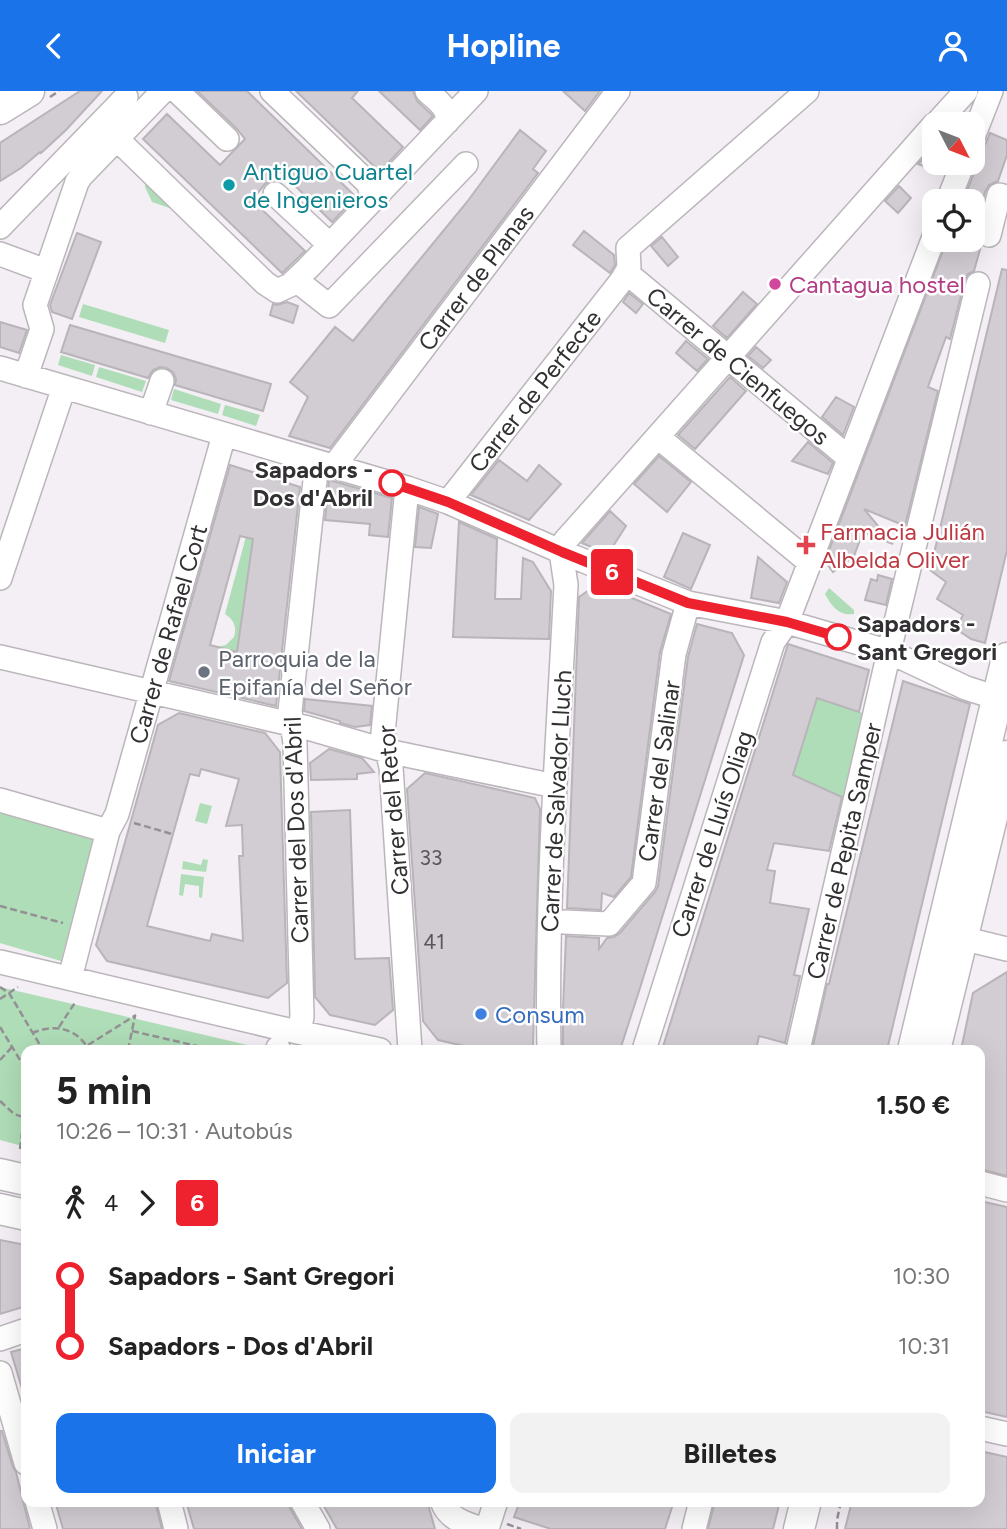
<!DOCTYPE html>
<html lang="es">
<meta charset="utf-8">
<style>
:root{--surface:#fff;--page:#f2f2f2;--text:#222;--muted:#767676;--accent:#1a73e8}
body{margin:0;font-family:Figtree,sans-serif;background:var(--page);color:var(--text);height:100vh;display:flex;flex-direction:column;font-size:26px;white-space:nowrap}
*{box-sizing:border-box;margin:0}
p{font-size:23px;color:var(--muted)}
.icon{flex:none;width:38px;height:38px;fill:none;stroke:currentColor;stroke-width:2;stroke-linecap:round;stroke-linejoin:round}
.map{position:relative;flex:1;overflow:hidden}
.drawer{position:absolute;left:21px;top:954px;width:964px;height:462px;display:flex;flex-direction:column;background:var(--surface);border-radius:14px;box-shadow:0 7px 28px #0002}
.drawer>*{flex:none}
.badge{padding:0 14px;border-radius:5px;font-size:24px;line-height:46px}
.needle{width:46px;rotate:132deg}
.tools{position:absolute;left:922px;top:21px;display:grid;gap:14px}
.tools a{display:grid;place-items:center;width:63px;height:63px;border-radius:14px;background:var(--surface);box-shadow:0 7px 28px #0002;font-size:35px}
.map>.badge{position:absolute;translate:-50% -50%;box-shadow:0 0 0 4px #fff}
.legs{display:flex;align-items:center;gap:10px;height:77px;padding:0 35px;font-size:23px}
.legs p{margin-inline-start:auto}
.summary{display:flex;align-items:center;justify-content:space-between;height:119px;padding:0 35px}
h1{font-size:38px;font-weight:700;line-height:52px}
.primary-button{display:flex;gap:14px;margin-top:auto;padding:14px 35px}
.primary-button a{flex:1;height:80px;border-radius:14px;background:var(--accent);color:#fff;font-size:28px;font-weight:700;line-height:80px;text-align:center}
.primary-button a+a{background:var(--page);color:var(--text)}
ul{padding:0 35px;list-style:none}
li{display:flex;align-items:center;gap:24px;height:70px;font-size:26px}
li i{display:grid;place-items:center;width:10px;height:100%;margin:0 9px;background:currentColor}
li i::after{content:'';width:18px;height:18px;margin:-9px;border:5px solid;border-radius:50%;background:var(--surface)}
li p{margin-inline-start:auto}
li:first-child i{background:linear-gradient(#0000 50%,currentColor 0)}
li:last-child i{background:linear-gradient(currentColor 50%,#0000 0)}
header{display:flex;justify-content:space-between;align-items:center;height:91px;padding:0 35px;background:var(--accent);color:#fff;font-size:32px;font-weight:700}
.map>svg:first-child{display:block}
.green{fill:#afddb7}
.building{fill:#d1cdd2;stroke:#b8b4b9;stroke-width:2;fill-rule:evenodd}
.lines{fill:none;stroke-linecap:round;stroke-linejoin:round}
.minor-casing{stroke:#bbb6bb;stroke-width:26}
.major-casing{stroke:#bbb6bb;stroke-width:33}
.path{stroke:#949194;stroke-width:2.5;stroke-dasharray:7 3.5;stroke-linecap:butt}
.minor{stroke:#fff;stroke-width:23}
.major{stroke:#fff;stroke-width:30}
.line-1-casing{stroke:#fff;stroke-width:16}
.line-1{stroke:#ed222e;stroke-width:10}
.culture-dot{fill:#0f9aa8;stroke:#fff;stroke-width:2.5}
.hotel-dot{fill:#d1479c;stroke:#fff;stroke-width:2.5}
.stop-1-dot{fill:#fff;stroke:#ed222e;stroke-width:3.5}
.health-dot{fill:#e0444e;stroke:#fff;stroke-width:2.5}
.worship-dot{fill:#6b7280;stroke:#fff;stroke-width:2.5}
.shop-dot{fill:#3f7fe0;stroke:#fff;stroke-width:2.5}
.labels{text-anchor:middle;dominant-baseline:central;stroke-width:5;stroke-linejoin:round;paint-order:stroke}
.number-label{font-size:21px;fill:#5a575a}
.culture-label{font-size:24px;fill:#0d838f;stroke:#fff;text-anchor:start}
.street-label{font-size:24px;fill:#323032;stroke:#fff}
.hotel-label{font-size:24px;fill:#b23c85;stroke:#fff;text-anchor:start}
.stop-label{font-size:24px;font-weight:bold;fill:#323032;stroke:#fff;text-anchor:end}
.health-label{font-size:24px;fill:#be3a42;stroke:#fff;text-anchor:start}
.worship-label{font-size:24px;fill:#5b616d;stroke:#fff;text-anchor:start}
.shop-label{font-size:24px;fill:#366cbe;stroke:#fff;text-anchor:start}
</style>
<header><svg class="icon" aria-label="back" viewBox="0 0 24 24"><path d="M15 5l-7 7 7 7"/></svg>Hopline<svg class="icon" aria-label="person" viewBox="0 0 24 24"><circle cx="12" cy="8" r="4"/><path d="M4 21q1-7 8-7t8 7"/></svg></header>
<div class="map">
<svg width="1007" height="1438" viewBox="0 0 1007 1438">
<rect width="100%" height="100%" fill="#f3eff4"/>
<path class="green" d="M 145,91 L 175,119 L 152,111 L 145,96 Z
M 83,213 L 169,239 L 165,252 L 79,226 Z
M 61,264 L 95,274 L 92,285 L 58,274 Z
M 99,276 L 146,290 L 142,301 L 96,286 Z
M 174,298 L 221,313 L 218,323 L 171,309 Z
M 225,314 L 260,324 L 256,335 L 222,324 Z
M 254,416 L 255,469 L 244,506 L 237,562 L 217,556 L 226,554 L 234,546 C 237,536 234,529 225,523 Z
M 829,497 L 854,519 L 854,523 C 839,525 832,516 825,503 Z
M 817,607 L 869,624 L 847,708 L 793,684 Z
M 200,712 L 212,715 L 207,733 L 195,730 Z
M 0,721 L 95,748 L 61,870 L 0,852 Z
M 203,768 L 208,769 L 206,781 L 182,778 L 183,770 L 201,774 Z
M 181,783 L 204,786 L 202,807 L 199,806 L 199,795 L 185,793 L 183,805 L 179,804 Z
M 0,896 L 269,959 L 26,959 L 26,1056 L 0,1049 Z"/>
<path class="building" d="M 80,0 L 102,0 L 66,39 L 41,62 L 40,61 L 21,77 L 0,90 L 0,52 Z
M 197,0 L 247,0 L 356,106 L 332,131 L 280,80 L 271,90 L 265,93 L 252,109 L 305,160 L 282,182 L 143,48 L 167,23 L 220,74 L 245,48 L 237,38 Z
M 296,0 L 358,0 L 352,7 L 403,56 L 380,81 Z
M 379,0 L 413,0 L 417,10 L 433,25 L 420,39 Z
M 563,0 L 600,0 L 585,20 Z
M 520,39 L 546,60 L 533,78 L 538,82 L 330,357 L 289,345 L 308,306 L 290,291 L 335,236 L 353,250 L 467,111 Z
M 990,42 L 1007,49 L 1007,64 L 998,90 L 989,94 L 985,101 L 975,141 L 976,148 L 981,155 L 974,180 L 968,183 L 965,189 L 950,248 L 946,246 L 928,296 L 938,300 L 905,435 L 864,418 L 893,453 L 863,441 L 854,465 L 833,481 L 825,470 L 947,149 L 973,149 L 973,110 L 963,110 L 976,77 L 977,71 L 975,65 L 977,59 L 982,56 L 986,52 Z
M 934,55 L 934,72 L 948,72 L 944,82 L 918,73 Z
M 899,95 L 911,107 L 898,122 L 885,110 Z
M 584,140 L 614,164 L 615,174 L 610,182 L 573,154 Z
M 77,142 L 101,151 L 72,228 L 52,221 L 50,214 Z
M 662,146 L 678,166 L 668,175 L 651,155 Z
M 1002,178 L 1007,179 L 1007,459 L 985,552 L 971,548 L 956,538 L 963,524 L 937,508 L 946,491 L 930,479 Z
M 743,201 L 757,213 L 727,247 L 713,235 Z
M 629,202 L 643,213 L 636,222 L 623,211 Z
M 287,211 L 298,215 L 293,232 L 270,224 L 273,213 L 277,214 Z
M 0,231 L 27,239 L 19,262 L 0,256 Z
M 70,234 L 271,293 L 263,320 L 175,294 L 176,288 L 173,281 L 166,277 L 160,276 L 153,279 L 148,287 L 61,261 Z
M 686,250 L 708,268 L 697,280 L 676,262 Z
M 756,256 L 771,269 L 763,277 L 748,265 Z
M 730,286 L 746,300 L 695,358 L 678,344 Z
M 836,306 L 854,316 L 843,344 L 822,326 Z
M 808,351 L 833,372 L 828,383 L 792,370 Z
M 659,365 L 691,391 L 667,421 L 634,393 Z
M 499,369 L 527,390 L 539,374 L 561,393 L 529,429 L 471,404 Z
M 230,374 L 300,396 L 276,615 L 169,590 ZM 240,445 L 253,448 L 237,561 L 210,554 Z
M 329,389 L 392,407 L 388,446 L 369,444 L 370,433 L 325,429 Z
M 419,416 L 438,423 L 431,457 L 415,456 Z
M 610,420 L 626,435 L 608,463 L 582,452 Z
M 459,431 L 497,448 L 495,508 L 521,508 L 523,467 L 533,471 L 551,500 L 549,548 L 453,546 Z
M 683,442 L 710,454 L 691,498 L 664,486 Z
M 758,466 L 787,491 L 779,512 L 751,507 Z
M 878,484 L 892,488 L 886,514 L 865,509 L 871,488 L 877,490 Z
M 598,493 L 671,523 L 660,561 L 631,786 L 614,806 L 602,802 L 601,819 L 567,817 L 579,506 Z
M 697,533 L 732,542 L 744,564 L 640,897 L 620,959 L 563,959 L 563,918 L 566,845 L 599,847 L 599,858 L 607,847 L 614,846 L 620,842 L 655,801 L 658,795 L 688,566 Z
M 788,553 L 869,579 L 859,621 L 817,607 L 793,684 L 842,706 L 829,760 L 774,752 L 767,779 L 775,780 L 770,812 L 809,818 L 794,884 L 800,885 L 785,952 L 759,945 L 756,959 L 662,959 Z
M 903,590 L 970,613 L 887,959 L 812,959 L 827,893 L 829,893 Z
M 305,608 L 372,615 L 370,634 L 355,636 L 340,632 L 340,630 L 304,620 Z
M 179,622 L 265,642 L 280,661 L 287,892 L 268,907 L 107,870 L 96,854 L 158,634 ZM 201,678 L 239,688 L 226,735 L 242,734 L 243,765 L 239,765 L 243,850 L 212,843 L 210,850 L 147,835 L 190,683 L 199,685 Z
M 329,658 L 362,667 L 374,681 L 357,683 L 357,688 L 311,689 L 310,672 Z
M 425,682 L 535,707 L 540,718 L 533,955 L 528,959 L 482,959 L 438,949 L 423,930 L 407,698 Z
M 350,719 L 355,868 L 389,867 L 393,919 L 375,934 L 330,924 L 315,906 L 311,721 Z
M 1007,881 L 1007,1085 L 980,1078 L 980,959 L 961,959 L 973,902 Z
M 980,1110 L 1007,1116 L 1007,1326 L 980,1320 Z
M 0,1149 L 26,1154 L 26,1215 L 0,1223 Z
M 26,1257 L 26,1301 L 23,1301 L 11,1261 Z
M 0,1340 L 2,1340 L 13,1376 L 16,1381 L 30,1438 L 0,1438 Z
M 980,1360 L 1007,1366 L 1007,1438 L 845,1438 L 852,1410 L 980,1410 Z
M 55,1410 L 155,1410 L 162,1438 L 63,1438 Z
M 186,1410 L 288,1410 L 290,1417 L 302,1438 L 194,1438 Z
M 321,1410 L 427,1410 L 435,1438 L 337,1438 Z
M 520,1410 L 674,1410 L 665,1438 L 551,1438 L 514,1426 Z
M 715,1410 L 780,1410 L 773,1438 L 708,1438 Z"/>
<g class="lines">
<g class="minor-casing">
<path id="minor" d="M 177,0 L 227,48
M 272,0 L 369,93 L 371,102 L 369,112
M 427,0 C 437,10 449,16 447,31
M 936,33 L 966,0
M 973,46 L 991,0
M 117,48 L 265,192 L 277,200 L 290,194 L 308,177 L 476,0
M 275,103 L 330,154
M 948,110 L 963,72
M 0,136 L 126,6
M 989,144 L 999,104 L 1007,106
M 0,163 L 46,180
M 627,182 L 849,367
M 296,189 L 329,215 L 466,73
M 0,277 L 407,397 L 448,411 L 562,461 L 688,512 L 787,531 L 890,561 L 966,597 L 1007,610
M 26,285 L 42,238 L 35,214 L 77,91 L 81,85 L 163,0
M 151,322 L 162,290
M 658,346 L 809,471
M 334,375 L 618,0
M 407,397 L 383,642 L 391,676 L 410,959
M 448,411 L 622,189 L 629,177 L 628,157 L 807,0
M 0,487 L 64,296
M 0,566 L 308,637 L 387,660 L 555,695
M 0,709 L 108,740
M 564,831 L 609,833 L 644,792 L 674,563 L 688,512
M 949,844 L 1007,858
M 0,871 L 275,936 L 380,959
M 70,887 L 108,740 L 117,723 L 224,344
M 299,941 L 302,926 L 295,652 L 290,620 L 317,371
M 278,959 L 278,957
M 549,959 C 546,804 558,648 566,494 L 562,467 L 565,450 L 934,34
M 644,959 L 773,551 L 787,531 L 934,146
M 798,959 L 894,539 L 978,193
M 980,1092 L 1007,1099
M 0,1248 L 26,1239
M 0,1282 L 26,1372
M 980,1337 L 1007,1343
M 37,1410 L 45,1438
M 169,1410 L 176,1438
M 302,1410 L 318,1438
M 442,1410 C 448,1428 466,1433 482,1438
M 487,1438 L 496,1410
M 694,1438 L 701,1410"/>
</g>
<g class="major-casing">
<path id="major" d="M 0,18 L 29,0
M 913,959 L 1007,567
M 935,959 L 1007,665
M 0,1083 L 26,1089
M 0,1118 L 26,1124
M 799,1438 L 806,1410"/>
</g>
<path class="path" d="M 50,6 L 59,0
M 134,732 L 172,743
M 0,815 L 63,832
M 0,896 L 9,902 L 43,959
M 0,908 L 18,896
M 0,936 L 26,979
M 59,936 L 76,910
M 132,940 L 214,959
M 32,942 C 55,933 76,936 89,959
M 88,954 L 136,924
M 128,959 L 135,925
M 0,969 L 12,956
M 0,1010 L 14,1023 L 26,1027
M 20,1058 L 24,1027
M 507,1433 L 521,1438
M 837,1438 L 837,1429 L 841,1410"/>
<use href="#minor" class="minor"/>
<use href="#major" class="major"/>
</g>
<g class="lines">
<g class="line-1-casing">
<path id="line-1" d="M 392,392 L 448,411 L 562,461 L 688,512 L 787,531 L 838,546"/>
</g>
<use href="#line-1" class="line-1"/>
</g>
<circle class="culture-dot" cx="229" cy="94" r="7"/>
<circle class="hotel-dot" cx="775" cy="193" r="7"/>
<g class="stop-1-dot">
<circle cx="392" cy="392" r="12"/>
<circle cx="838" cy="546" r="12"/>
</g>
<path class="health-dot" d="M802.5 443.5h7v7h7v7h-7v7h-7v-7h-7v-7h7z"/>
<circle class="worship-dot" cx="204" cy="581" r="7"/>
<circle class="shop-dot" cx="481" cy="923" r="7"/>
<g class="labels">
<g class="number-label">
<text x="431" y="766">33</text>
<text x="434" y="850">41</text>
</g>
<g class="culture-label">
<text x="243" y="80">Antiguo Cuartel<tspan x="243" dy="28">de Ingenieros</tspan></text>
</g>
<g class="street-label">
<text transform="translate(476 187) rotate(-53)">Carrer de Planas</text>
<text transform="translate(738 275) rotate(40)">Carrer de Cienfuegos</text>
<text transform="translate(535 300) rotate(-52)">Carrer de Perfecte</text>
<text transform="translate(168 543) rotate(-74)">Carrer de Rafael Cort</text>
<text transform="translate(659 680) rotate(-82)">Carrer del Salinar</text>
<text transform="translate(556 710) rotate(-87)">Carrer de Salvador Lluch</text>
<text transform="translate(393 719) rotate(-95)">Carrer del Retor</text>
<text transform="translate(296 739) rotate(-92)">Carrer del Dos d'Abril</text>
<text transform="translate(712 743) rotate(-72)">Carrer de Lluís Oliag</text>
<text transform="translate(844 760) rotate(-77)">Carrer de Pepita Samper</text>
</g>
<g class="hotel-label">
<text x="789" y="193">Cantagua hostel</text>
</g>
<g class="stop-label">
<text x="373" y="378">Sapadors -<tspan x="373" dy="28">Dos d'Abril</tspan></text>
<text x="857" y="532" text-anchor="start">Sapadors -<tspan x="857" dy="28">Sant Gregori</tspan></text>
</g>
<g class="health-label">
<text x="820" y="440">Farmacia Julián<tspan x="820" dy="28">Albelda Oliver</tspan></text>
</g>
<g class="worship-label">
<text x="218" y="567">Parroquia de la<tspan x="218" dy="28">Epifanía del Señor</tspan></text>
</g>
<g class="shop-label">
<text x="495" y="923">Consum</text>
</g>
</g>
</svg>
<div class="tools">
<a><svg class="needle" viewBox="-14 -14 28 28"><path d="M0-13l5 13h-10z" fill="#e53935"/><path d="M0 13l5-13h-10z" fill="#767676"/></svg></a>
<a><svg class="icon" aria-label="locate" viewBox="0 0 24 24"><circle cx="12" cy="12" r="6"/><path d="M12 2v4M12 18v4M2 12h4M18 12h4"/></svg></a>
</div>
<b class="badge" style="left:612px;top:481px;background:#ed222e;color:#fff">6</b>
<section class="drawer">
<div class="summary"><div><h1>5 min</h1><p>10:26 – 10:31 · Autobús</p></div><b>1.50 €</b></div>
<div class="legs"><svg class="icon" aria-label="walk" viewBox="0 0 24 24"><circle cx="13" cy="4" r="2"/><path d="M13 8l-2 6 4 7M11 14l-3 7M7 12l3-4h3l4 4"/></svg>4<svg class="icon" aria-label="forward" viewBox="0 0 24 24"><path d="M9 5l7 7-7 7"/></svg><b class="badge" style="background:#ed222e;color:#fff">6</b></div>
<ul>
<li><i style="color:#ed222e"></i><b>Sapadors - Sant Gregori</b><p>10:30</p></li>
<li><i style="color:#ed222e"></i><b>Sapadors - Dos d'Abril</b><p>10:31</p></li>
</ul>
<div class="primary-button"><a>Iniciar</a><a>Billetes</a></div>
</section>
</div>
